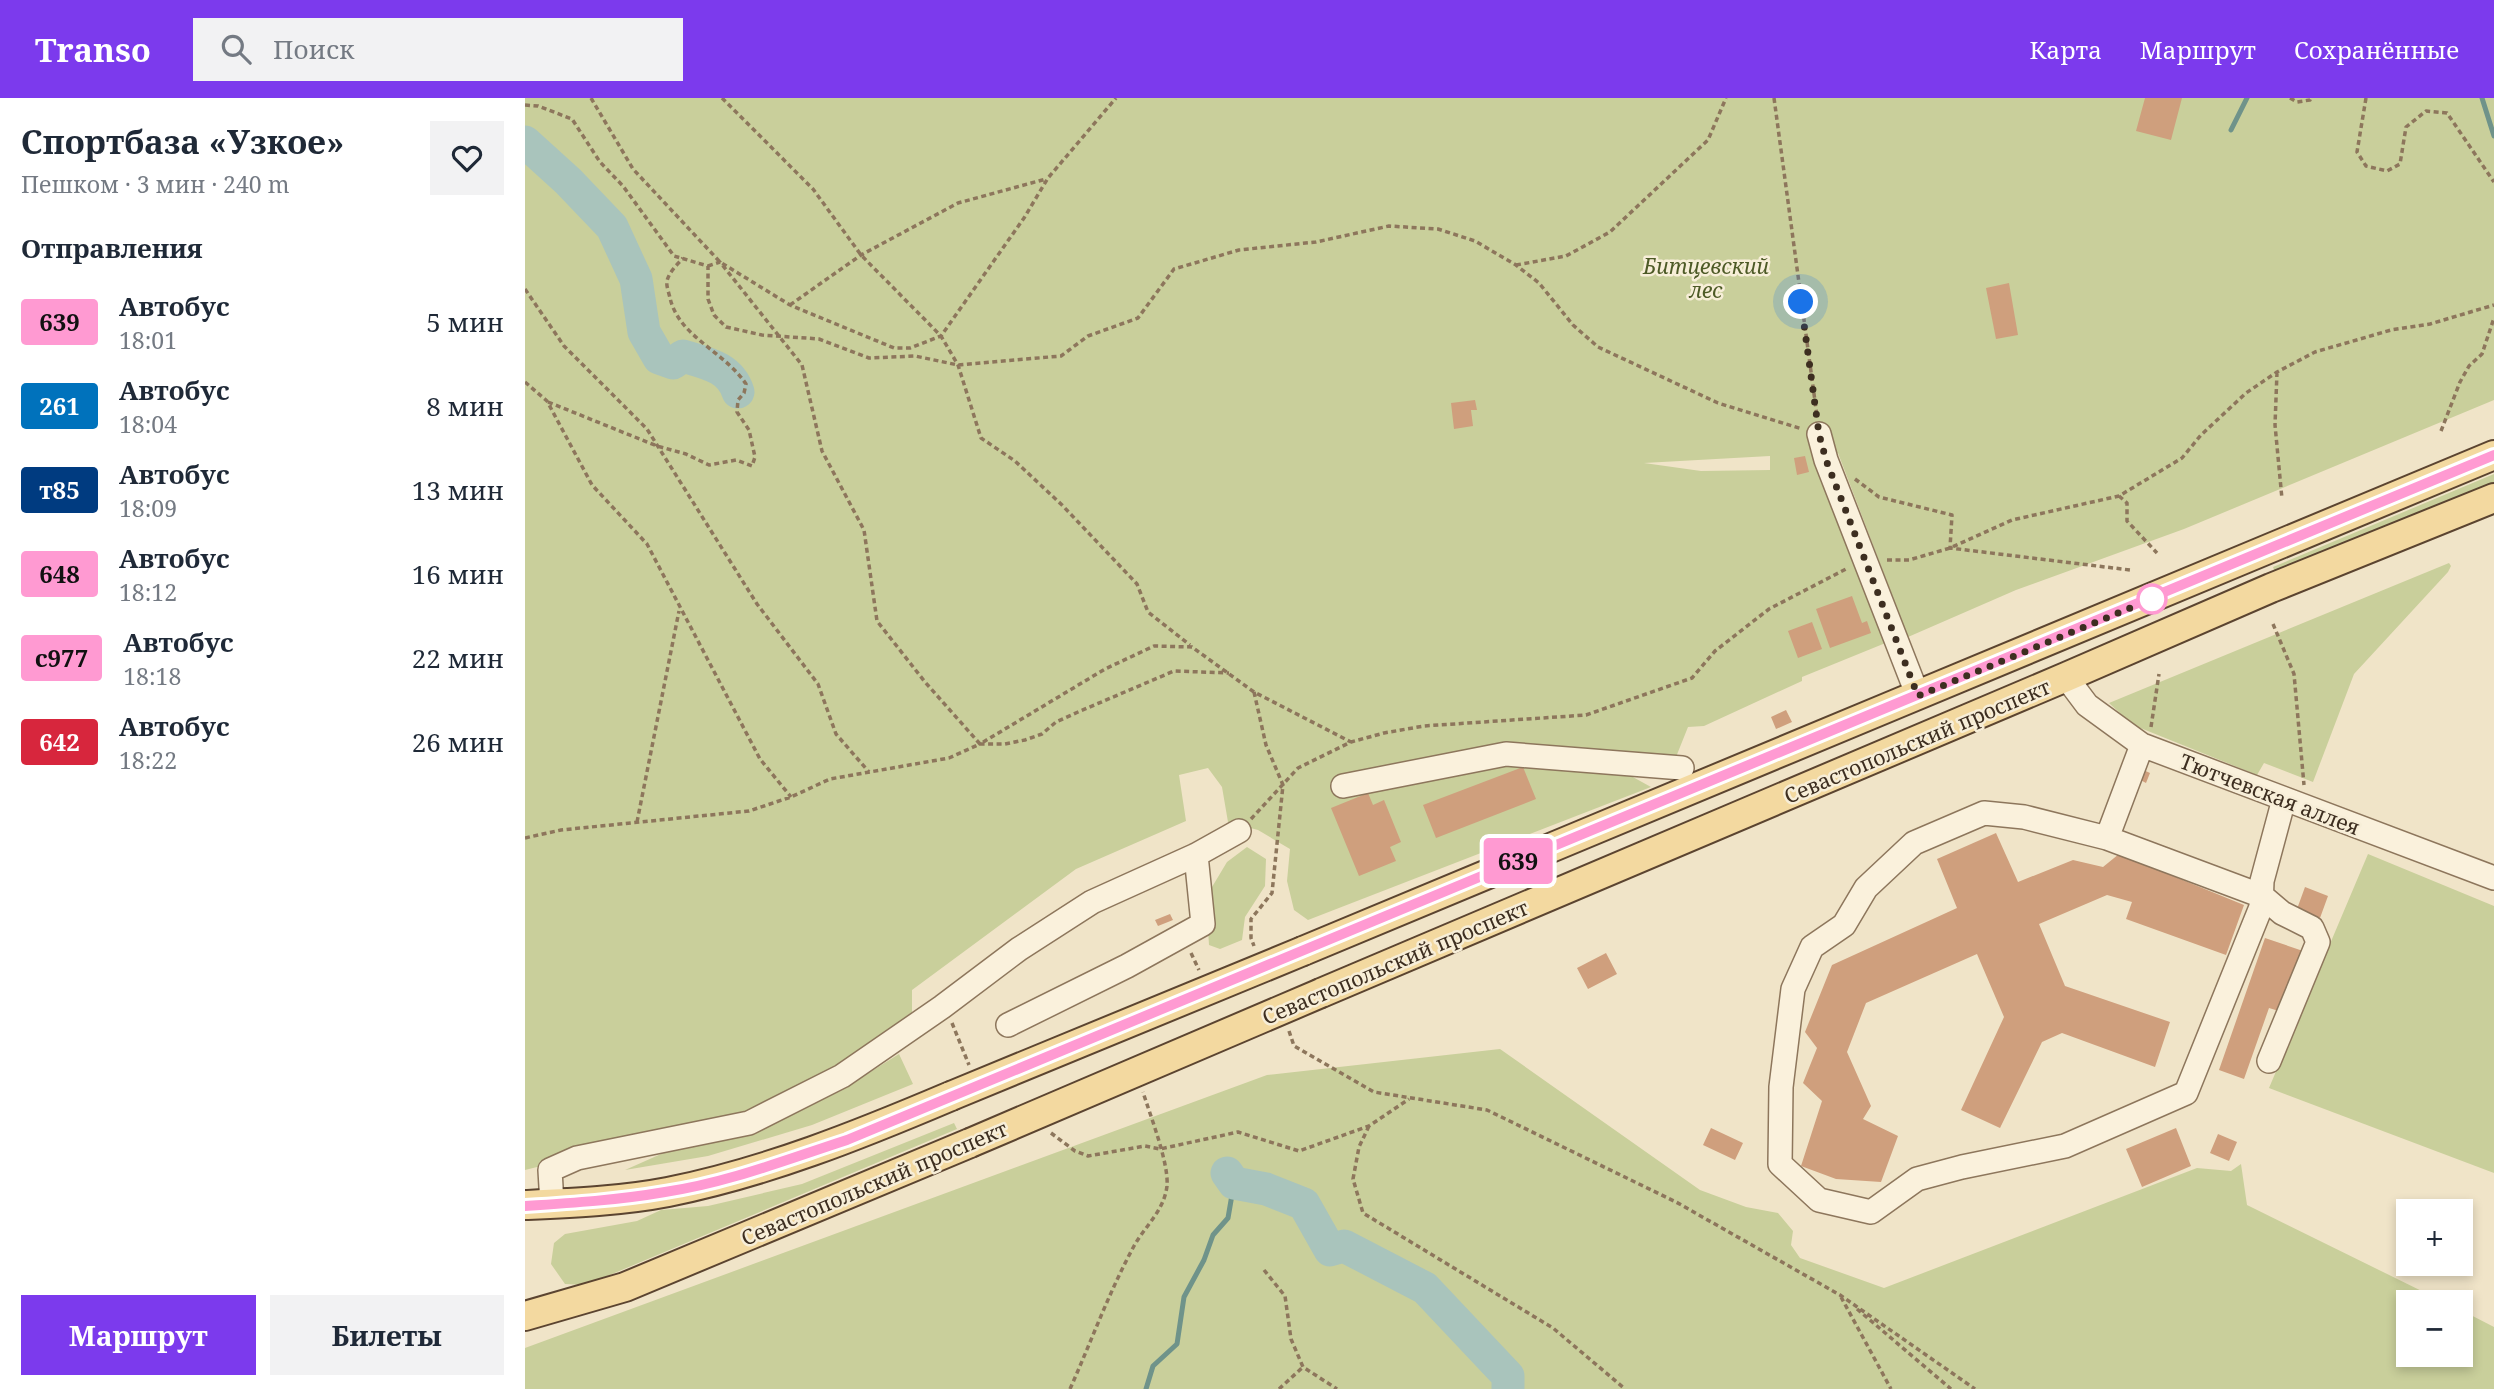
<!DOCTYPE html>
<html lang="ru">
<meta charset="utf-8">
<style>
:root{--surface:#fff;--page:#f2f2f3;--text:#1f2937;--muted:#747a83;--accent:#7c3aed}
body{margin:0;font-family:"Noto Serif",serif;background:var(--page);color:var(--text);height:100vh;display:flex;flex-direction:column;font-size:26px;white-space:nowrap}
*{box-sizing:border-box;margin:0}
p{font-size:23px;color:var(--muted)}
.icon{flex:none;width:38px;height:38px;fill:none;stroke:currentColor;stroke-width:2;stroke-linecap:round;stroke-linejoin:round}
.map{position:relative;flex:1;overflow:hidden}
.panel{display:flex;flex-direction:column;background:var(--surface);width:525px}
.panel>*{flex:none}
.badge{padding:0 14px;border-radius:5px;font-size:24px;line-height:46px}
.controls{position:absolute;left:1871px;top:1101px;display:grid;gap:14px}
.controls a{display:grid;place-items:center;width:77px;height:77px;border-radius:0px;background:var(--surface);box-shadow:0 4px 10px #0003;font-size:35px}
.you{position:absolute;width:35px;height:35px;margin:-18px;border:5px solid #fff;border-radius:50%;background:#1a73e8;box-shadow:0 0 0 10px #1a73e833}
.map>.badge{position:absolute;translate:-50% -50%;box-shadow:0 0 0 4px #fff}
h2{padding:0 21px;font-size:26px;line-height:63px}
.round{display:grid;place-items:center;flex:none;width:74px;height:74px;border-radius:0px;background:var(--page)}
.overview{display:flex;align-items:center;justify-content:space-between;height:119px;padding:0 21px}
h1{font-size:33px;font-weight:700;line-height:52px}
.action{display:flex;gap:14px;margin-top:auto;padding:14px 21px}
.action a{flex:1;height:80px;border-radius:0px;background:var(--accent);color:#fff;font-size:28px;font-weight:700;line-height:80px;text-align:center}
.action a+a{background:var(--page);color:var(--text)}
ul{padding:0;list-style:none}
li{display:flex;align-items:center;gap:21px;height:84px;padding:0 21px}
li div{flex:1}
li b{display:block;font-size:26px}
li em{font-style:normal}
li .badge{min-width:77px;font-weight:700;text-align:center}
header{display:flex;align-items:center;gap:42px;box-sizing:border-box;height:98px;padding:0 35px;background:var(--accent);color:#fff}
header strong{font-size:33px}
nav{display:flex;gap:38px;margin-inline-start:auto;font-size:24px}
.search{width:490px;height:63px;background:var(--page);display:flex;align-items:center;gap:18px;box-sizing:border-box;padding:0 24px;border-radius:0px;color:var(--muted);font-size:26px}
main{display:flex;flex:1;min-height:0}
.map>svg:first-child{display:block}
.green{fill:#c9cf9b;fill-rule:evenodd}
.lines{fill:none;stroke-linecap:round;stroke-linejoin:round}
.stream{stroke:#6f938a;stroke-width:5}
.river{stroke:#a9c4bc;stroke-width:33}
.building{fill:#cf9f7d}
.minor-casing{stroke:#8d765c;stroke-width:26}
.major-casing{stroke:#5b4430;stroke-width:32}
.path{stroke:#8d765c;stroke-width:3.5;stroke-dasharray:5 3.5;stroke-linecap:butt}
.minor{stroke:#faf1dc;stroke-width:23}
.major{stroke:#f3d9a0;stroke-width:28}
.major-bridge-casing{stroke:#5b4430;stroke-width:32;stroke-linecap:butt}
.major-bridge{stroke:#f3d9a0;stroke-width:28}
.line-casing{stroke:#fff;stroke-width:16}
.line{stroke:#ff9ad2;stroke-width:10}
.walk{stroke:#3d2e20;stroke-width:7;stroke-dasharray:0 12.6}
.stop-dot{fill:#fff;stroke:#ff9ad2;stroke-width:3.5}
.labels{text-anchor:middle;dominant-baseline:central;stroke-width:5;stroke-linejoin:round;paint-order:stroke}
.park-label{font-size:21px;font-style:italic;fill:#4d5a26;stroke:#f7eed8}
.street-label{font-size:21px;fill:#3d2e20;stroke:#f7eed8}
</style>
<header>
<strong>Transo</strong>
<div class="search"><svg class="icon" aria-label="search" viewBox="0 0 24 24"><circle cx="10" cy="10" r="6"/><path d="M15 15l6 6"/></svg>Поиск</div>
<nav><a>Карта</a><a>Маршрут</a><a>Сохранённые</a></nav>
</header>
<main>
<section class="panel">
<div class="overview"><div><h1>Спортбаза «Узкое»</h1><p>Пешком · 3 мин · 240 m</p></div><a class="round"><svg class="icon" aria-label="heart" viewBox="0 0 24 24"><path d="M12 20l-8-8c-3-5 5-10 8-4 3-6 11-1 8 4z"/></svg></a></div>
<h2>Отправления</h2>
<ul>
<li><span class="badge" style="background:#ff9ad2;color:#111">639</span><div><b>Автобус</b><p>18:01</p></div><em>5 мин</em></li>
<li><span class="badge" style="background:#0072bc;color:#fff">261</span><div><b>Автобус</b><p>18:04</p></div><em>8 мин</em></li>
<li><span class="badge" style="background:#003b80;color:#fff">т85</span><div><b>Автобус</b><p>18:09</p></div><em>13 мин</em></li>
<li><span class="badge" style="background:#ff9ad2;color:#111">648</span><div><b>Автобус</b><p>18:12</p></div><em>16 мин</em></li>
<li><span class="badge" style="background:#ff9ad2;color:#111">с977</span><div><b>Автобус</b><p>18:18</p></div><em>22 мин</em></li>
<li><span class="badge" style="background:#d7263d;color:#fff">642</span><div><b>Автобус</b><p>18:22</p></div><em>26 мин</em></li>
</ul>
<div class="action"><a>Маршрут</a><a>Билеты</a></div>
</section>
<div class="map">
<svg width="1969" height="1291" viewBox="0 0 1969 1291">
<rect width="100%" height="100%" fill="#f0e4c8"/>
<path class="green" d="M 0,0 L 1969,0 L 1969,302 L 1659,431 L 1491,492 L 1383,539 L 1313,355 L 1293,356 L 1363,544 L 1277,579 L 1277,583 L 1179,628 L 1163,629 L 1151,659 L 1135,668 L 1106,678 L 1126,689 L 783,822 L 769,812 L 762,783 L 765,751 L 733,732 L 703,724 L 697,689 L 683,670 L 654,677 L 661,723 L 551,771 L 387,892 L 387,914 L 334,957 L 218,1018 L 0,1072 ZM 1245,358 L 1245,372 L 1176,373 L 1119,365 Z
M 1969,376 L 1969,384 L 1751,477 L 1748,469 Z
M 1924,465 L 1926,468 L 1923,474 L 1829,576 L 1788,684 L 1739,665 L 1732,677 L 1608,627 L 1584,605 Z
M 722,749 L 741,761 L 740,788 L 720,819 L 717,842 L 695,851 L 684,847 L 681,799 L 702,764 Z
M 1843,756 L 1969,808 L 1969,1075 L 1744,990 Z
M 975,951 L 1175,1092 L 1221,1109 L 1253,1115 L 1268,1133 L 1266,1147 L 1275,1160 L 1359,1190 L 1672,1070 L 1706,1073 L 1716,1066 L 1722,1107 L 1919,1204 L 1883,1204 L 1883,1256 L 1936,1256 L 1936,1212 L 1969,1229 L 1969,1291 L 0,1291 L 0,1250 L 742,977 Z
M 374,956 L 388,986 L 287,1027 L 183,1058 L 100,1072 L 145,1052 L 224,1033 L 315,993 Z
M 429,1025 L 432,1031 L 61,1187 L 40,1186 L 26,1166 L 29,1145 L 40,1136 L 112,1123 L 136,1112 L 183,1108 L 277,1086 Z"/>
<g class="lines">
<path class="stream" d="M 1957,0 L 1969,38
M 1706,32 L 1722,0
M 621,1291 L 628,1268 L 652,1246 L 659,1199 L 679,1162 L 688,1137 L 703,1120 L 709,1085"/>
<path class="river" d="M 0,44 L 43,83 L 87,129 L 111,181 L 119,234 L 134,260 L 148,265 L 158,258 C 181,265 205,269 213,294
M 702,1075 L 709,1085 L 741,1091 L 779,1106 L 805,1152 L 819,1148 L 900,1190 L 983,1278 L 983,1291"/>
</g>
<path class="building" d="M 1620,0 L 1657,0 L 1646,42 L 1611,33 Z
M 1484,185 L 1493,237 L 1471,241 L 1461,190 Z
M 950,302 L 952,312 L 946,312 L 948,328 L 929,331 L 926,305 Z
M 1280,358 L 1284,374 L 1272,377 L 1269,360 Z
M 1327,498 L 1337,525 L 1342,523 L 1346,535 L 1305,550 L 1291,511 Z
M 1287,524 L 1297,551 L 1273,560 L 1263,533 Z
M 1261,612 L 1267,624 L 1251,631 L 1246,619 Z
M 998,669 L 1011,701 L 911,740 L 898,707 Z
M 1612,669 L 1625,675 L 1621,685 L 1608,678 Z
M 843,695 L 848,707 L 859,702 L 876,744 L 865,749 L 871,763 L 834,778 L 806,710 Z
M 1471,735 L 1493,784 L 1548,762 L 1578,769 L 1594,756 L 1719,807 L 1701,857 L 1601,821 L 1607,804 L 1582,797 L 1514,826 L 1540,888 L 1645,924 L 1630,969 L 1537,935 L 1517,944 L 1475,1030 L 1436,1012 L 1479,919 L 1452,856 L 1341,905 L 1322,954 L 1346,1008 L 1338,1021 L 1373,1038 L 1356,1084 L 1311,1081 L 1276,1068 L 1297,1003 L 1278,985 L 1292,950 L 1280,934 L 1307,867 L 1432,810 L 1412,761 Z
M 1780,789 L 1803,798 L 1795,820 L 1772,811 Z
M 645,816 L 648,822 L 633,828 L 630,822 Z
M 1740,840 L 1778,853 L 1757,914 L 1744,910 L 1719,981 L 1694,972 Z
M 1081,855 L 1092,876 L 1063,891 L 1052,870 Z
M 1186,1030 L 1218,1045 L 1210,1062 L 1178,1047 Z
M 1651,1030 L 1666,1068 L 1617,1089 L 1601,1051 Z
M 1693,1036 L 1712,1044 L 1704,1063 L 1685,1055 Z"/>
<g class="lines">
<g class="minor-casing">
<path id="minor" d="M 1294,336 L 1301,362 L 1393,598
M 1541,579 L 1562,607 L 1617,647 L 1969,780
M 1617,647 L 1582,740 L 1499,719 L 1459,715 L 1389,745 L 1341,790 L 1319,827 L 1287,849 L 1268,891 L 1256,989 L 1255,1066 L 1294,1102 L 1346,1114 L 1392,1081 L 1437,1069 L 1540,1048 L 1661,995 L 1736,809 L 1737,783 L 1759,701
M 818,688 L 981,656 L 1157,670
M 1582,740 L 1737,798 L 1757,815 L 1787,830 L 1793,844 L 1744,963
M 483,927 L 602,868 L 678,826 L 671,757
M 27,1106 L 25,1072 L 52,1060 L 224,1025 L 317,978 L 417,909 L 494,851 L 567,804 L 671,757 L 714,733"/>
</g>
<g class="major-casing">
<path id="major" d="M 778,853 C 1174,686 1573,524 1969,357
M 796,895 L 1541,579 L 1746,490 L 1969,400
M 0,1107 C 47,1105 97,1103 143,1094 C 242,1074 334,1037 426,998
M 0,1218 L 100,1189 L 445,1045"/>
</g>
<path class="path" d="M 66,0 L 108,71 L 195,164 L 265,207 L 369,250 L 385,250 L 416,238 L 499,120 L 523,80 L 591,0
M 197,0 L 288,91 L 336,157 L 416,238 L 433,267 L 456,340 L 490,363 L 537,407 L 612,486 L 623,514 L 665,547
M 1249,0 L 1292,318
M 1765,0 L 1772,4 L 1785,2 L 1786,0
M 1841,0 L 1832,54 L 1841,68 L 1862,73 L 1875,66 L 1881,29 L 1901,13 L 1922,15 L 1969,84
M 0,7 L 13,8 L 47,21 L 75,64 L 98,88 L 149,158 L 183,168 L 183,201 L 189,217 L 201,229 L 237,237 L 294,241 L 344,260 L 390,258 L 433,267 L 536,258 L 563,238 L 613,220 L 649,171 L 714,152 L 791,144 L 864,128 L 913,131 L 950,143 L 991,167 L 1014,185 L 1048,227 L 1073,249 L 1193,305 L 1277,331
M 991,167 L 1041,158 L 1085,134 L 1183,42 L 1201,0
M 183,168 L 195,164 L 277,267 L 297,353 L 339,432 L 352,523 L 400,584 L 455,646 L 580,571 L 629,548 L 667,549 L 729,594 L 826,644
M 0,191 L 39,248 L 122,331 L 232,506 L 293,586 L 311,636 L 344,674
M 265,207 L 336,157 L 433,105 L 521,81
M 1752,274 L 1750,327 L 1757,401
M 0,284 L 22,303 L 67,387 L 122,446 L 235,661 L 266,699
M 23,304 L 132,348 L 161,356 L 184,367 L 211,362 L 227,368 L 230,359 L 224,332 L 212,314 L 213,302 L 219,295 L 221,286 C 199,253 154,239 145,200 C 144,195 141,188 142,183 C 144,174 152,167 158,160
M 1916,333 L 1935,284 L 1944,268 L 1957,256 L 1969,220
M 1330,381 L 1354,399 L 1427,417 L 1425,450 L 1605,472
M 1594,398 L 1602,405 L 1602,423 L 1632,455
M 1362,462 L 1384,462 L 1425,450 L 1487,422 L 1594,398 L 1657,360 L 1676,337 L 1721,295 L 1752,274 L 1790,254 L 1866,232 L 1905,226 L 1969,207
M 1748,526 L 1769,576 L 1779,687
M 729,594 L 741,647 L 758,687 L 747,795 L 726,821 L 726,840 L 729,848
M 1626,629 L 1634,576
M 726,721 L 773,670 L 826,644 L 859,635 L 899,628 L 1061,617 L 1167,580 L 1190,553 L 1244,511 L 1321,471
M 112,724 L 154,513
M 0,740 L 36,732 L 224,713 L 266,699 L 305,681 L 424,660 L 455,646 L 480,646 L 500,642 L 517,636 L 531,624 L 553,614 L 649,573 L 704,575
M 666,855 L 674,872
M 427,925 L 444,967
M 764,933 L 769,948 L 849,994 L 962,1012 L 1151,1104 L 1315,1197 L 1450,1291
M 844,1028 L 834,1049 L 828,1081 L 838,1115 L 1028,1230 L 1100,1291
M 526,1035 L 550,1053 L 563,1058 L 620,1048 L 635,1051 L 713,1034 L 774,1053 L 844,1028 L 884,1001
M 739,1172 L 760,1198 L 766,1241 L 778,1269 L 812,1291
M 1316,1199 L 1366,1291
M 1332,1211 L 1426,1291
M 545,1291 C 566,1244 584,1194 609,1148 C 620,1128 639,1113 642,1088 C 644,1065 625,1017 618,994
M 754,1291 L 778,1269"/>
<use href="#minor" class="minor"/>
<use href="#major" class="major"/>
<g class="major-bridge-casing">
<path id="major-bridge" d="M 426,998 L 778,853
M 445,1045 L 796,895"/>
</g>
<use href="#major-bridge" class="major-bridge"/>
</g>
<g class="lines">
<g class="line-casing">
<path id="line" d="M 0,1108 C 47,1105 94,1102 140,1094 C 202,1085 263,1061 322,1042 L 1969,357"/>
</g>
<use href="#line" class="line"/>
<path class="walk" d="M 1276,204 L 1294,336 L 1301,362 L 1393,598 L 1627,501"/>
</g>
<circle class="stop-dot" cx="1627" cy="501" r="14"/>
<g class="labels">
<g class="park-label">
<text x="1181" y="168">Битцевский<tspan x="1181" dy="24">лес</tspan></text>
</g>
<g class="street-label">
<text transform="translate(1392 643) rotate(-23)">Севастопольский проспект</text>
<text transform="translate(1745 696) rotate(21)">Тютчевская аллея</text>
<text transform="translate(870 864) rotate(-23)">Севастопольский проспект</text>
<text transform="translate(349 1085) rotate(-23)">Севастопольский проспект</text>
</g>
</g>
</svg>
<div class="controls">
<a>+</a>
<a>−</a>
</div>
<div class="you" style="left:1276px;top:204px"></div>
<b class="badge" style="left:993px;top:763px;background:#ff9ad2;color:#111">639</b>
</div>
</main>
